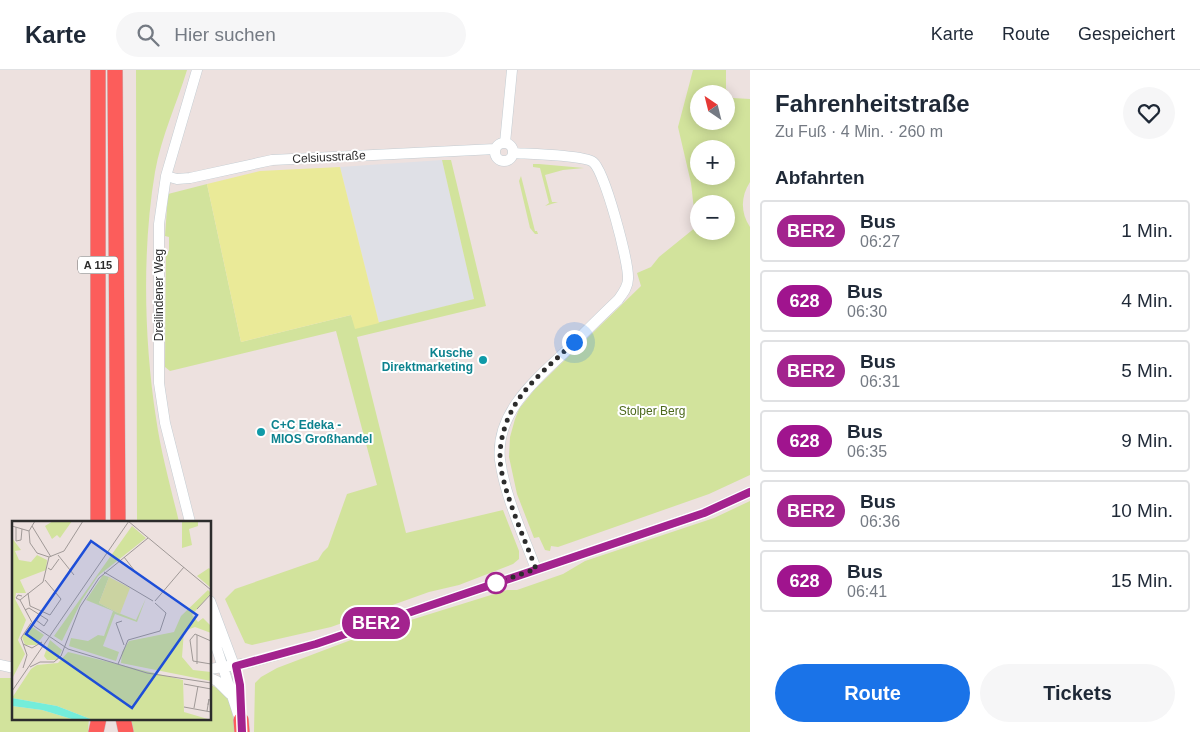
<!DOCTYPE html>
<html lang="de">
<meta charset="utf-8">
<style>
:root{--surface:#fff;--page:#f6f6f7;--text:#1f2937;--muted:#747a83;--line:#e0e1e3;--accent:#1a73e8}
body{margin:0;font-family:Arial,sans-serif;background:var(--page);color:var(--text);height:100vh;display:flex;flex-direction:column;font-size:19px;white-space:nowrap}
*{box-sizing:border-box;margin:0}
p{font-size:16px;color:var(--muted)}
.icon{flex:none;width:28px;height:28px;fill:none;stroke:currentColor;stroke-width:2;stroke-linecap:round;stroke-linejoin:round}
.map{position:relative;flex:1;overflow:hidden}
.side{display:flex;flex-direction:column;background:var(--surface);width:450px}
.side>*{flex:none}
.badge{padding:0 10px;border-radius:16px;font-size:18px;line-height:32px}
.needle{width:32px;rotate:325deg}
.tools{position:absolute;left:690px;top:15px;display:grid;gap:10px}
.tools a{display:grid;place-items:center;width:45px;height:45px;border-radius:50%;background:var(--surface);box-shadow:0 2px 12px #0003;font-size:25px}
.you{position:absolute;width:25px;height:25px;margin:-12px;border:4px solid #fff;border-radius:50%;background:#1a73e8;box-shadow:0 0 0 8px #1a73e833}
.map>.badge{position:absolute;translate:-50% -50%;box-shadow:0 0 0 2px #fff}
h2{padding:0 25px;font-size:19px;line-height:45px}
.round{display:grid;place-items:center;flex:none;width:52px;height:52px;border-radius:26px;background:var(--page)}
.headline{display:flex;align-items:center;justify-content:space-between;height:85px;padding:0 25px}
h1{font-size:24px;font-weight:700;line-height:38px}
.button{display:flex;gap:10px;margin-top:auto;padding:10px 25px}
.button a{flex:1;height:58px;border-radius:30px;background:var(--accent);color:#fff;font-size:20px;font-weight:700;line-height:58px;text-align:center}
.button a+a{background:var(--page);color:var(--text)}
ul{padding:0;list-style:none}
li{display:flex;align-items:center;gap:15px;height:62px;margin:0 10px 8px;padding:0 15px;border:2px solid var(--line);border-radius:5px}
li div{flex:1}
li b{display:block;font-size:19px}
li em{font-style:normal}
li .badge{min-width:55px;font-weight:700;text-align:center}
header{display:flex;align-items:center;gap:30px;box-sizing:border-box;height:70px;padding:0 25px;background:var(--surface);border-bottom:1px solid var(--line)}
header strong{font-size:24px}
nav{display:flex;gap:28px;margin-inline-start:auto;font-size:18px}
.search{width:350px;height:45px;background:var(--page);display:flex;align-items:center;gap:12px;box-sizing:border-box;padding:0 18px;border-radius:28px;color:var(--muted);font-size:19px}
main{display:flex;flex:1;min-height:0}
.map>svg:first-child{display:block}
.industrial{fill:#dfe0e6}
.green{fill:#d2e39c;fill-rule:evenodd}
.pitch{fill:#eaea98}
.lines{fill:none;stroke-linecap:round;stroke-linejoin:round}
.minor-casing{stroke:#c3ccd2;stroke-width:11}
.highway-casing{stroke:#c4c4c4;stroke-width:16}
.minor{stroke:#fff;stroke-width:10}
.highway{stroke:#fc5d5b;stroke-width:15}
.line-casing{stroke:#fff;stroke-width:11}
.line{stroke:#a3238e;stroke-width:8}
.walk{stroke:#2c2c2c;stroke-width:5;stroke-dasharray:0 9}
.culture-dot{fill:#0f9aa8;stroke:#fff;stroke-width:2}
.stop-dot{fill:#fff;stroke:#a3238e;stroke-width:2.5}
.labels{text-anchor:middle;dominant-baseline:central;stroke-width:4;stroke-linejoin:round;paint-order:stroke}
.shield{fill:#fff;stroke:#6b6b6b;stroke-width:1}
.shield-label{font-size:11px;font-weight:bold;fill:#2c2c2c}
.street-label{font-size:12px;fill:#2c2c2c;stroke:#fff}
.culture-label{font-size:12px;font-weight:bold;fill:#0d838f;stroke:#fff;text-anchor:end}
.park-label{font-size:12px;fill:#4c691c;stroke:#fff}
.inset-road{fill:none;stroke:#a09997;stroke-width:1}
.view{fill:#1d4ed8;fill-opacity:0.15;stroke:#1d4ed8;stroke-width:2.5}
.inset-edge{fill:none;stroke:#2c2c2c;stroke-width:2.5}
</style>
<header>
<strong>Karte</strong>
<div class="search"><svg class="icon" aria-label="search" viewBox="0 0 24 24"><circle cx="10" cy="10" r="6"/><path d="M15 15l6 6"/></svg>Hier suchen</div>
<nav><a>Karte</a><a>Route</a><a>Gespeichert</a></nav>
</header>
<main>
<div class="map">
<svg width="750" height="662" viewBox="0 0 750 662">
<rect width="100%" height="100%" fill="#ede1df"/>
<path class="industrial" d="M 442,90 L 474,229 L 379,253 L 340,97 Z"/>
<path class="green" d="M 136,0 L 187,0 C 177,33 161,67 155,102 C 142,179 144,270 156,348 C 161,383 171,418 179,452 L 137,452 Z
M 693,0 L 726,0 L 726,19 L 733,28 L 750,29 L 750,112 C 741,126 740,142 750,157 L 750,405 L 709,424 L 558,477 L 551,476 L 550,481 L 545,480 L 539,467 L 534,468 L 517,424 L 509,387 L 510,367 L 515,349 L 519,339 L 535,319 L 641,216 L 637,203 L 651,197 L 659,187 L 696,157 L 691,113 L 678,57 ZM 699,24 L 726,24 L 726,51 L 699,51 ZM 699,79 L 726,79 L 726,106 L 699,106 ZM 699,134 L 726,134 L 726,161 L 699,161 Z
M 442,90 L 451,90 L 486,236 L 357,267 L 406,463 L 503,440 L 519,481 L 519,489 L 513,494 L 459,515 L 429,522 L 331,557 L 252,575 L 245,573 L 225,529 L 235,519 L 318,490 L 323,482 L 328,477 L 347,424 L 377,415 L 336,261 L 170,301 L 165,297 L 166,183 L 169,181 L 169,167 L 165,166 L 168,124 L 207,114 L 241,272 L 351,245 L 356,258 L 474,229 Z
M 533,94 L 539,94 L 584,98 L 563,100 L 545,105 L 552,132 L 558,132 L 545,136 L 549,133 L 540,98 L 533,97 Z
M 521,106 L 535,161 L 537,161 L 538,164 L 535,164 L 530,158 L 519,111 Z
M 750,431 L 750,662 L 254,662 L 255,613 L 261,607 L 277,598 L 372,562 L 507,520 L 517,520 L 563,504 L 585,491 L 714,448 Z
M 0,608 L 14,608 L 14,648 L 89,648 L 88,662 L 0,662 Z
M 210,615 C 233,623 231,641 236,662 L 132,662 L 131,648 L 210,648 Z"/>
<path class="pitch" d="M 340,97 L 379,253 L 355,259 L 351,245 L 241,272 L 207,114 L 260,101 Z"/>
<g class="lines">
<g class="minor-casing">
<path id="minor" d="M 505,73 L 512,0
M495 82a9 9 0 1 1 18 0a9 9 0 1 1-18 0Z
M 513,83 C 528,84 583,85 593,92 C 605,101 629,193 628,209 C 628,217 623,223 618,230 C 600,247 582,265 564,283 C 534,311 495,344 500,390 C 505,427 523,464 536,499
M 166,106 L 177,109 L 190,108 L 272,90 L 495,79
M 190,452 L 165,353 L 159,313 L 159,154 L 166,106 L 197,0
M 210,531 L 238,606 L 241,650
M 213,547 L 217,579 L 238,644
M 0,595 L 14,598
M 210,599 L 248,593 L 316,574 L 704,443 L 750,422
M 210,608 L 217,611 L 230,624"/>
</g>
<g class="highway-casing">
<path id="highway" d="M 98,0 L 98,452
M 115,0 L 118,452
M 123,648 L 126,662
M 241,650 L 242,662
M 96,662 L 99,648"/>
</g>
<use href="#minor" class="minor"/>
<use href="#highway" class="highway"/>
</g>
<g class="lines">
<g class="line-casing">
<path id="line" d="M 242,662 L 240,615 L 236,596 L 316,574 L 704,443 L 750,422"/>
</g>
<use href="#line" class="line"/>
<path class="walk" d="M 496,513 L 536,499 C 525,470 500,415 500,387 C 500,367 507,346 518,330 C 533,308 555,291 574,272"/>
</g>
<g class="culture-dot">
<circle cx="483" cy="290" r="5"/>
<circle cx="261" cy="362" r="5"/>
</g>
<circle class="stop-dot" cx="496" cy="513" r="10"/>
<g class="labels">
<rect class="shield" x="78" y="186.5" width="40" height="17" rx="4"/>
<g class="shield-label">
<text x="98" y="195">A 115</text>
</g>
<g class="street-label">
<text transform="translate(329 87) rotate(-3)">Celsiusstraße</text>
<text transform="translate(159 225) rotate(-90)">Dreilindener Weg</text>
</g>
<g class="culture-label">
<text x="473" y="283">Kusche<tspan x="473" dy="14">Direktmarketing</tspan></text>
<text x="271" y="355" text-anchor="start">C+C Edeka -<tspan x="271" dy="14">MIOS Großhandel</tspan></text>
</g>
<g class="park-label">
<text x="652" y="341">Stolper Berg</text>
</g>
</g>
<g transform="translate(12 451)">
<rect width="199" height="199" fill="#ede1df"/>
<path d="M 41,0 L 60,0 L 48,17 L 45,14 L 40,18 L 33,5 ZM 170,0 L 186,0 L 186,5 L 177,8 L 180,24 L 170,27 ZM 120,5 L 134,17 L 86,55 L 70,79 L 50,120 L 42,115 ZM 0,17 L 9,29 L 3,30 L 7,39 L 19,41 L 25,34 L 35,39 L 34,49 L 8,59 L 14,72 L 4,72 L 3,78 L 14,99 L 6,119 L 13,133 L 0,158 ZM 197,47 L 199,49 L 199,67 L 185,55 ZM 91,54 L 97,56 L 87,82 L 104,91 L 124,99 L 134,77 L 125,101 L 103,93 L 91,125 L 107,131 L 104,140 L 57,125 L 59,117 L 76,120 L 86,114 L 92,115 L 101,90 L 74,79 ZM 196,69 L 199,72 L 180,94 L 186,101 L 191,97 L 199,105 L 199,112 L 183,106 L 172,110 L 170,136 L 181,149 L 199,151 L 199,160 L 109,142 L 110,131 L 117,120 L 162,111 L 169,95 ZM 19,105 L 32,114 L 24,124 L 13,124 L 10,116 ZM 38,119 L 50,129 L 45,139 L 35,139 L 32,135 ZM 56,131 L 171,159 L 172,191 L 199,199 L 81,199 L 45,185 L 0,177 L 19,148 L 25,144 L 46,142 ZM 0,185 L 30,189 L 63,199 L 0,199 Z" fill="#d2e39c"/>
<path d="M 97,56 L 118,67 L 108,93 L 87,82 Z" fill="#eaea98"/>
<path d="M 0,177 L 45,185 L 81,199 L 63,199 L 30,189 L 0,185 Z" fill="#74edda"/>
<path class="inset-road" d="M 23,0 L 17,10 L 18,22 L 25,32 L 37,36 L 52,30 L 71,0M 116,0 L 199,69M 0,5 L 17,10M 20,5 L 39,36M 4,6 L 4,20 L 9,19 L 10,8M 46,34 L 62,54M 112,36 L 125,53M 36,47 L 39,49 L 47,38M 92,51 L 141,80M 16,72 L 18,85 L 38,94 L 49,78 L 33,59M 10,75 L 6,74 L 4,77 L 8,79 L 31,61 L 37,36M 8,79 L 22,105 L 56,128 L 135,152 L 199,162M 143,80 L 172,46M 185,88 L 199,73M 13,89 L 17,87 L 36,99 L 32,105 L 24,99 L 27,93M 110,100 L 104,102 L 112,124M 185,114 L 185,143M 199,120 L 183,113 L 178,119 L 181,140 L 199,143M 11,123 L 20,127 L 30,121M 49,135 L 68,86 L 87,57 L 136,17M 106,143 L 116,119 L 148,110 L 154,92 L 143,82M 18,146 L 28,141 L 42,141 L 49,135M 11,147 L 15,134 L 9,117 L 19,102M 172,163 L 199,168M 0,170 L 117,0M 172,186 L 199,191M 182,187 L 186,165M 195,190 L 197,178 L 196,184"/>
<path class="view" d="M 79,20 L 185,94 L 120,187 L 14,113 Z"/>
<rect width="199" height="199" class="inset-edge"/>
</g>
</svg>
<div class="tools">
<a><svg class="needle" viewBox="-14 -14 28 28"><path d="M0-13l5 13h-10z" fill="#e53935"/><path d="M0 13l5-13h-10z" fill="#747a83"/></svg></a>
<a>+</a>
<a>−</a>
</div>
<div class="you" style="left:574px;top:272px"></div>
<b class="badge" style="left:376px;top:553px;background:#a3238e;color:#fff">BER2</b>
</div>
<section class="side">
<div class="headline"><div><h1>Fahrenheitstraße</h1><p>Zu Fuß · 4 Min. · 260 m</p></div><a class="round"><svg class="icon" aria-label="heart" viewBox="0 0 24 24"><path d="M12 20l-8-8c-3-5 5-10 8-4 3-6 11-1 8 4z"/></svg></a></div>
<h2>Abfahrten</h2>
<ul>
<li><span class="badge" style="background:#a3238e;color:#fff">BER2</span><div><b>Bus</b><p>06:27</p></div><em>1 Min.</em></li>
<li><span class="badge" style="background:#a0148e;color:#fff">628</span><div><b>Bus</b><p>06:30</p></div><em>4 Min.</em></li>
<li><span class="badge" style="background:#a3238e;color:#fff">BER2</span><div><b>Bus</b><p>06:31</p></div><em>5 Min.</em></li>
<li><span class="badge" style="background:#a0148e;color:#fff">628</span><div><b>Bus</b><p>06:35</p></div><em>9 Min.</em></li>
<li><span class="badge" style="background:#a3238e;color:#fff">BER2</span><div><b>Bus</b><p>06:36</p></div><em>10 Min.</em></li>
<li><span class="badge" style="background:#a0148e;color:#fff">628</span><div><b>Bus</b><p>06:41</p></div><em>15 Min.</em></li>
</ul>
<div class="button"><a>Route</a><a>Tickets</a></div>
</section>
</main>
